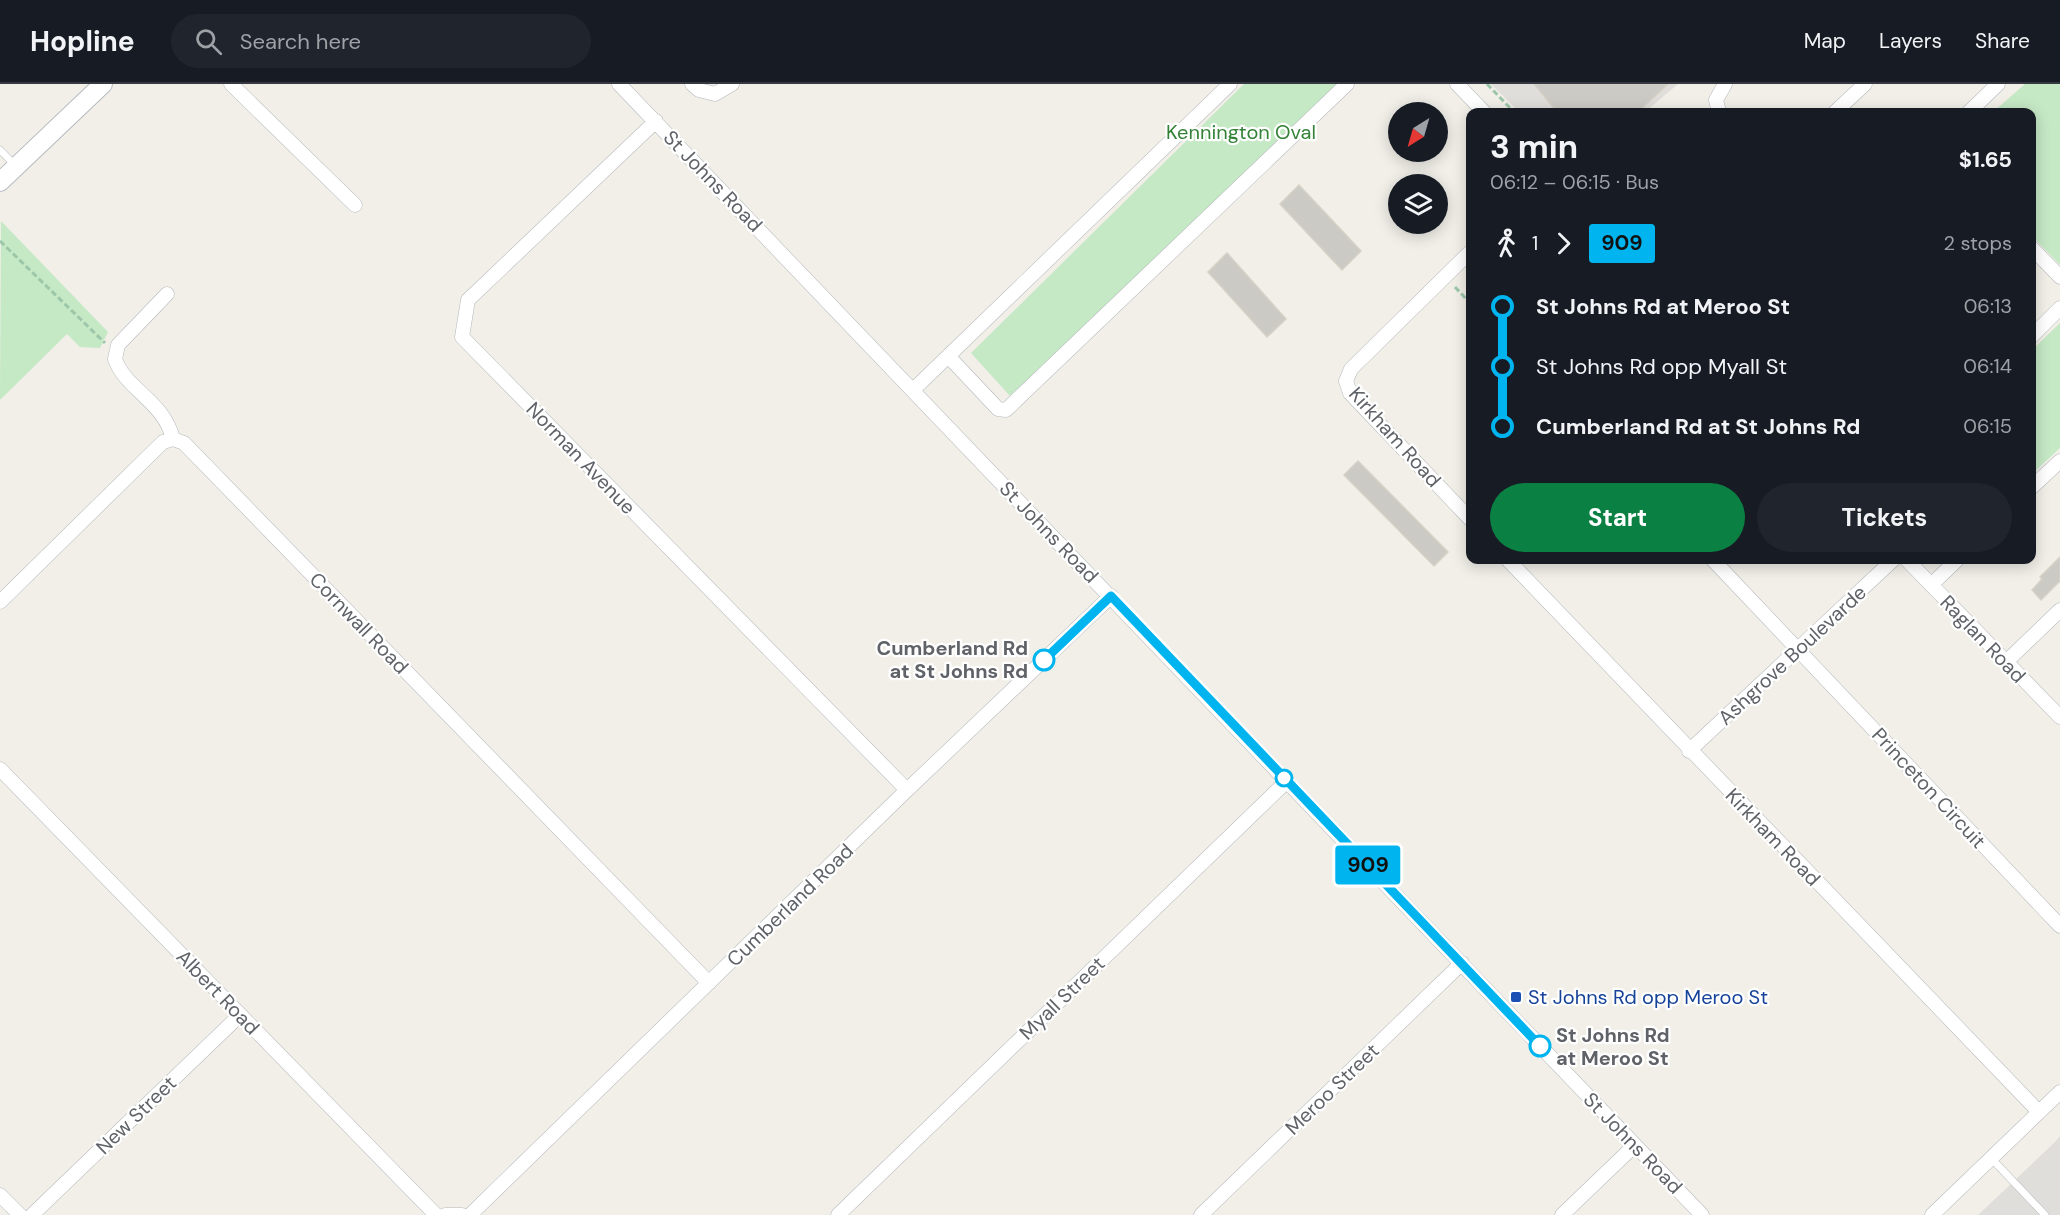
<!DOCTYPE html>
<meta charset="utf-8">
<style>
:root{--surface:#171b24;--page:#20242c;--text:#f1f3f6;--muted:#9ea1a6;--line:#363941;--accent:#0b8043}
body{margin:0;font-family:"DM Sans",sans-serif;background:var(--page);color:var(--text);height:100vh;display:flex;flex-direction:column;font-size:22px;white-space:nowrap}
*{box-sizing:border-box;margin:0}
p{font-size:20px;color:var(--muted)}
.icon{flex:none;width:33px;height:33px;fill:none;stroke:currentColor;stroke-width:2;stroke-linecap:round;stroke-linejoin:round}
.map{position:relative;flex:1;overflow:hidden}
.panel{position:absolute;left:1466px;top:24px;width:570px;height:456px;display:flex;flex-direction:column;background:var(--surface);border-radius:12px;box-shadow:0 3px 15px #0003}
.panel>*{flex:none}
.badge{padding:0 12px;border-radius:4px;font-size:21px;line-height:39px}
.needle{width:39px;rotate:217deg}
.tools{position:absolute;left:1388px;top:18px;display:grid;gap:12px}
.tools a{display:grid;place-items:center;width:60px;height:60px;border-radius:50%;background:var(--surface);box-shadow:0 3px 15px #0003;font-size:30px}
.map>.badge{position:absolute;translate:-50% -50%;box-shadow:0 0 0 3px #fff}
.legs{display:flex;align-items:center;gap:9px;height:66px;padding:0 24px;font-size:20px}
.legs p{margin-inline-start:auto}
.head{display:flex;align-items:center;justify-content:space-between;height:102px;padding:0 24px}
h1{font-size:33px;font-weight:700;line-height:45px}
.action{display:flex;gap:12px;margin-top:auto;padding:12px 24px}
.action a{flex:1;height:69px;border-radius:36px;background:var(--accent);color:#fff;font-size:24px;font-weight:700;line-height:69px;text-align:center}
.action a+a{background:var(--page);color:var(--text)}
ul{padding:0 24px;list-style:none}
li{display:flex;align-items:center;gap:21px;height:60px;font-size:22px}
li i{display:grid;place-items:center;width:9px;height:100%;margin:0 8px;background:currentColor}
li i::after{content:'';width:15px;height:15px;margin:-8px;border:4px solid;border-radius:50%;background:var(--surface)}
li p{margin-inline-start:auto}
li:first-child i{background:linear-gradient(#0000 50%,currentColor 0)}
li:last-child i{background:linear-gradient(currentColor 50%,#0000 0)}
header{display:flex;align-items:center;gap:36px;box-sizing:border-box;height:84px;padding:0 30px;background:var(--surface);border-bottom:2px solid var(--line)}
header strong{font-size:28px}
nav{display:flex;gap:33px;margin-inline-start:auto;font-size:21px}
.search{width:420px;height:54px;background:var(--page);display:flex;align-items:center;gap:15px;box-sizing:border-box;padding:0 21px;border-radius:33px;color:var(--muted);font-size:22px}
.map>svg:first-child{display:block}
.industrial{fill:#e0deda}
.green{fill:#c5e8c5}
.building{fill:#cccac5;stroke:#d6d1c6;stroke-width:1.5}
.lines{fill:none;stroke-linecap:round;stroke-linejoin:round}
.lane-casing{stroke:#b5b8bc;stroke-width:8}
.street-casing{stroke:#b5b8bc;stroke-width:15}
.secondary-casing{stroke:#b6babf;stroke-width:20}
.path{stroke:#9cc7a9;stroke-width:3;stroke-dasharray:6 3;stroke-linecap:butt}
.lane{stroke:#fff;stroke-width:7}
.street{stroke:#fff;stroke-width:14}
.secondary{stroke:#fff;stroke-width:18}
.line-1-casing{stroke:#fff;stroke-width:14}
.line-1{stroke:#00b5ef;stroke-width:9}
.stop-1-dot{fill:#fff;stroke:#00b5ef;stroke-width:3}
.transit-dot{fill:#1a4fb4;stroke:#fff;stroke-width:2}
.labels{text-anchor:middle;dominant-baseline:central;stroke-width:4.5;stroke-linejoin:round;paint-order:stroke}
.park-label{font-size:20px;fill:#348238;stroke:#fff}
.street-label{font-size:20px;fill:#5f6368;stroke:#fff}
.stop-label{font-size:20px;font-weight:bold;fill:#5f6368;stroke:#fff;text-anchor:end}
.transit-label{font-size:20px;fill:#164399;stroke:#fff;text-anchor:start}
</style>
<header>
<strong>Hopline</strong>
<div class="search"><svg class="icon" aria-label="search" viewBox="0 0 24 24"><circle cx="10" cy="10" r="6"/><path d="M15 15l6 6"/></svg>Search here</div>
<nav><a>Map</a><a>Layers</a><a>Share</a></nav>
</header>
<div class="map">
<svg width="2060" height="1131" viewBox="0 0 2060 1131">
<rect width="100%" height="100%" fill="#f1efe8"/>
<path class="industrial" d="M 1491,0 L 1678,0 L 1645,28 L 1519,28 Z
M 2060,1052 L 2060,1131 L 1978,1131 L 2054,1059 Z"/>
<path class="green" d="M 1244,0 L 1338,0 L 1010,312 L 971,269 Z
M 2025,0 L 2060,0 L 2060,181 L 2031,151 L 2031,28 L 1993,28 Z
M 1,137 L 108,248 L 100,264 L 80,263 L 67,250 L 0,316 Z
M 2060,239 L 2060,364 L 2031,391 L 2031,267 Z"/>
<path class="building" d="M 1534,0 L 1668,0 L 1638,28 L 1557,28 Z
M 1299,101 L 1361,167 L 1342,186 L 1280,120 Z
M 1227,169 L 1286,235 L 1267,253 L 1208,188 Z
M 1358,377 L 1448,468 L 1434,482 L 1344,391 Z
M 2060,473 L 2060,497 L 2041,516 L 2032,506 L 2042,495 L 2040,493 Z"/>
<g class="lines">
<g class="lane-casing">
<path id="lane" d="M 0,66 L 15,81
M 1991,1074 L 2045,1131"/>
</g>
<g class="street-casing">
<path id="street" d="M 231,0 L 355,121
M 619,0 L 1702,1131
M 692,0 L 699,6 L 715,10 L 732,0
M 1457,0 L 1484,28
M 1719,28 L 1716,16 L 1725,0
M 1835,28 L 1865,0
M 1969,28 L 1998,0
M 656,37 L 468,216 L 462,253 L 907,706
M 2031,163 L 2060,193
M 1470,168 L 1351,285 L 1346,297 L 1350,309 L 1470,435
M 167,210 L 118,261 L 115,275 C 125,305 164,317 173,355
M 2031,253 L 2060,224
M 949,273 L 998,325 L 1006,326 L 1347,0
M 913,306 L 1230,0
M 2031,404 L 2060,377
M 1508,476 L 2039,1028
M 1713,476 L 2060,842
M 1907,476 L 2060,633
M 1931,501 L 1957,476
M 0,518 L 163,358 L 173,355 L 184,359 L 709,899
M 2006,578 L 2060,526
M 1689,667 L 1893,476
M 0,685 L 436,1131
M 0,1111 L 20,1131
M 32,1131 L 240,931
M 445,1131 L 462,1131
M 470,1131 L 907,706 L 1111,512
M 838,1131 L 1287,697
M 1201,1131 L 1462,879
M 1562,1131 L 1635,1061
M 1932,1131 L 2060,1008"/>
</g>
<g class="secondary-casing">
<path id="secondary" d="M 0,98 L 103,0"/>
</g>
<path class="path" d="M 1487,0 L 1514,28
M 0,157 L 105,259
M 1455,203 L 1470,219"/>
<use href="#lane" class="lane"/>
<use href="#street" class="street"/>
<use href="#secondary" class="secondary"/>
</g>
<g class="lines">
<g class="line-1-casing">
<path id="line-1" d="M 1044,576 L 1111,512 L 1540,962"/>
</g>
<use href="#line-1" class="line-1"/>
</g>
<g class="stop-1-dot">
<circle cx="1044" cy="576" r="10"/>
<circle cx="1284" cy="694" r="8"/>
<circle cx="1540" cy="962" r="10"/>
</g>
<rect class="transit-dot" x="1510" y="907" width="12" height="12" rx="3"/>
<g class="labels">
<g class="park-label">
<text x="1241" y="48">Kennington Oval</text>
</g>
<g class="street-label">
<text transform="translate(713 97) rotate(46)">St Johns Road</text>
<text transform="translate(1395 353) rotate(48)">Kirkham Road</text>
<text transform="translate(581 374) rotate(46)">Norman Avenue</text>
<text transform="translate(1049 448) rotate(46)">St Johns Road</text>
<text transform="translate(359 539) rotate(46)">Cornwall Road</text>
<text transform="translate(1983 555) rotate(46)">Raglan Road</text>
<text transform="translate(1792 571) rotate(-43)">Ashgrove Boulevarde</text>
<text transform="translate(1929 704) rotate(47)">Princeton Circuit</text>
<text transform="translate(1773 753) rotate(46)">Kirkham Road</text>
<text transform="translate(790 821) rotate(-44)">Cumberland Road</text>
<text transform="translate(218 908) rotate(46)">Albert Road</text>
<text transform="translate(1062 914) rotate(-44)">Myall Street</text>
<text transform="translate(1332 1005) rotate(-44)">Meroo Street</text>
<text transform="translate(136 1031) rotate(-44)">New Street</text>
<text transform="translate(1633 1059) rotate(46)">St Johns Road</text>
</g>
<g class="stop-label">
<text x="1028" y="564">Cumberland Rd<tspan x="1028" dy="23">at St Johns Rd</tspan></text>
<text x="1556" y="951" text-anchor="start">St Johns Rd<tspan x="1556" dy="23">at Meroo St</tspan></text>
</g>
<g class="transit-label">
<text x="1528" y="913">St Johns Rd opp Meroo St</text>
</g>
</g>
</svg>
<div class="tools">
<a><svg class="needle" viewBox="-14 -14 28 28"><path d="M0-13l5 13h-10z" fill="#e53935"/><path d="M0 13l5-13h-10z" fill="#9ea1a6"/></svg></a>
<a><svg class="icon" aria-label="layers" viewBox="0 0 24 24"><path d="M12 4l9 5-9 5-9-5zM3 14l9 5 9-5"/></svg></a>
</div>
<b class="badge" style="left:1368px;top:781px;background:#00b5ef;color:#111">909</b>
<section class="panel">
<div class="head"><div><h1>3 min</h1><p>06:12 – 06:15 · Bus</p></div><b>$1.65</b></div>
<div class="legs"><svg class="icon" aria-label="walk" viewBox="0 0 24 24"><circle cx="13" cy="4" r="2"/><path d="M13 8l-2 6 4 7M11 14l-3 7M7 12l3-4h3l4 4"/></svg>1<svg class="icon" aria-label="forward" viewBox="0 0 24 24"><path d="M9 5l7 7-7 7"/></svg><b class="badge" style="background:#00b5ef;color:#111">909</b><p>2 stops</p></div>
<ul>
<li><i style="color:#00b5ef"></i><b>St Johns Rd at Meroo St</b><p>06:13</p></li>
<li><i style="color:#00b5ef"></i><span>St Johns Rd opp Myall St</span><p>06:14</p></li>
<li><i style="color:#00b5ef"></i><b>Cumberland Rd at St Johns Rd</b><p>06:15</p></li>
</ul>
<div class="action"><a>Start</a><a>Tickets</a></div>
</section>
</div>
